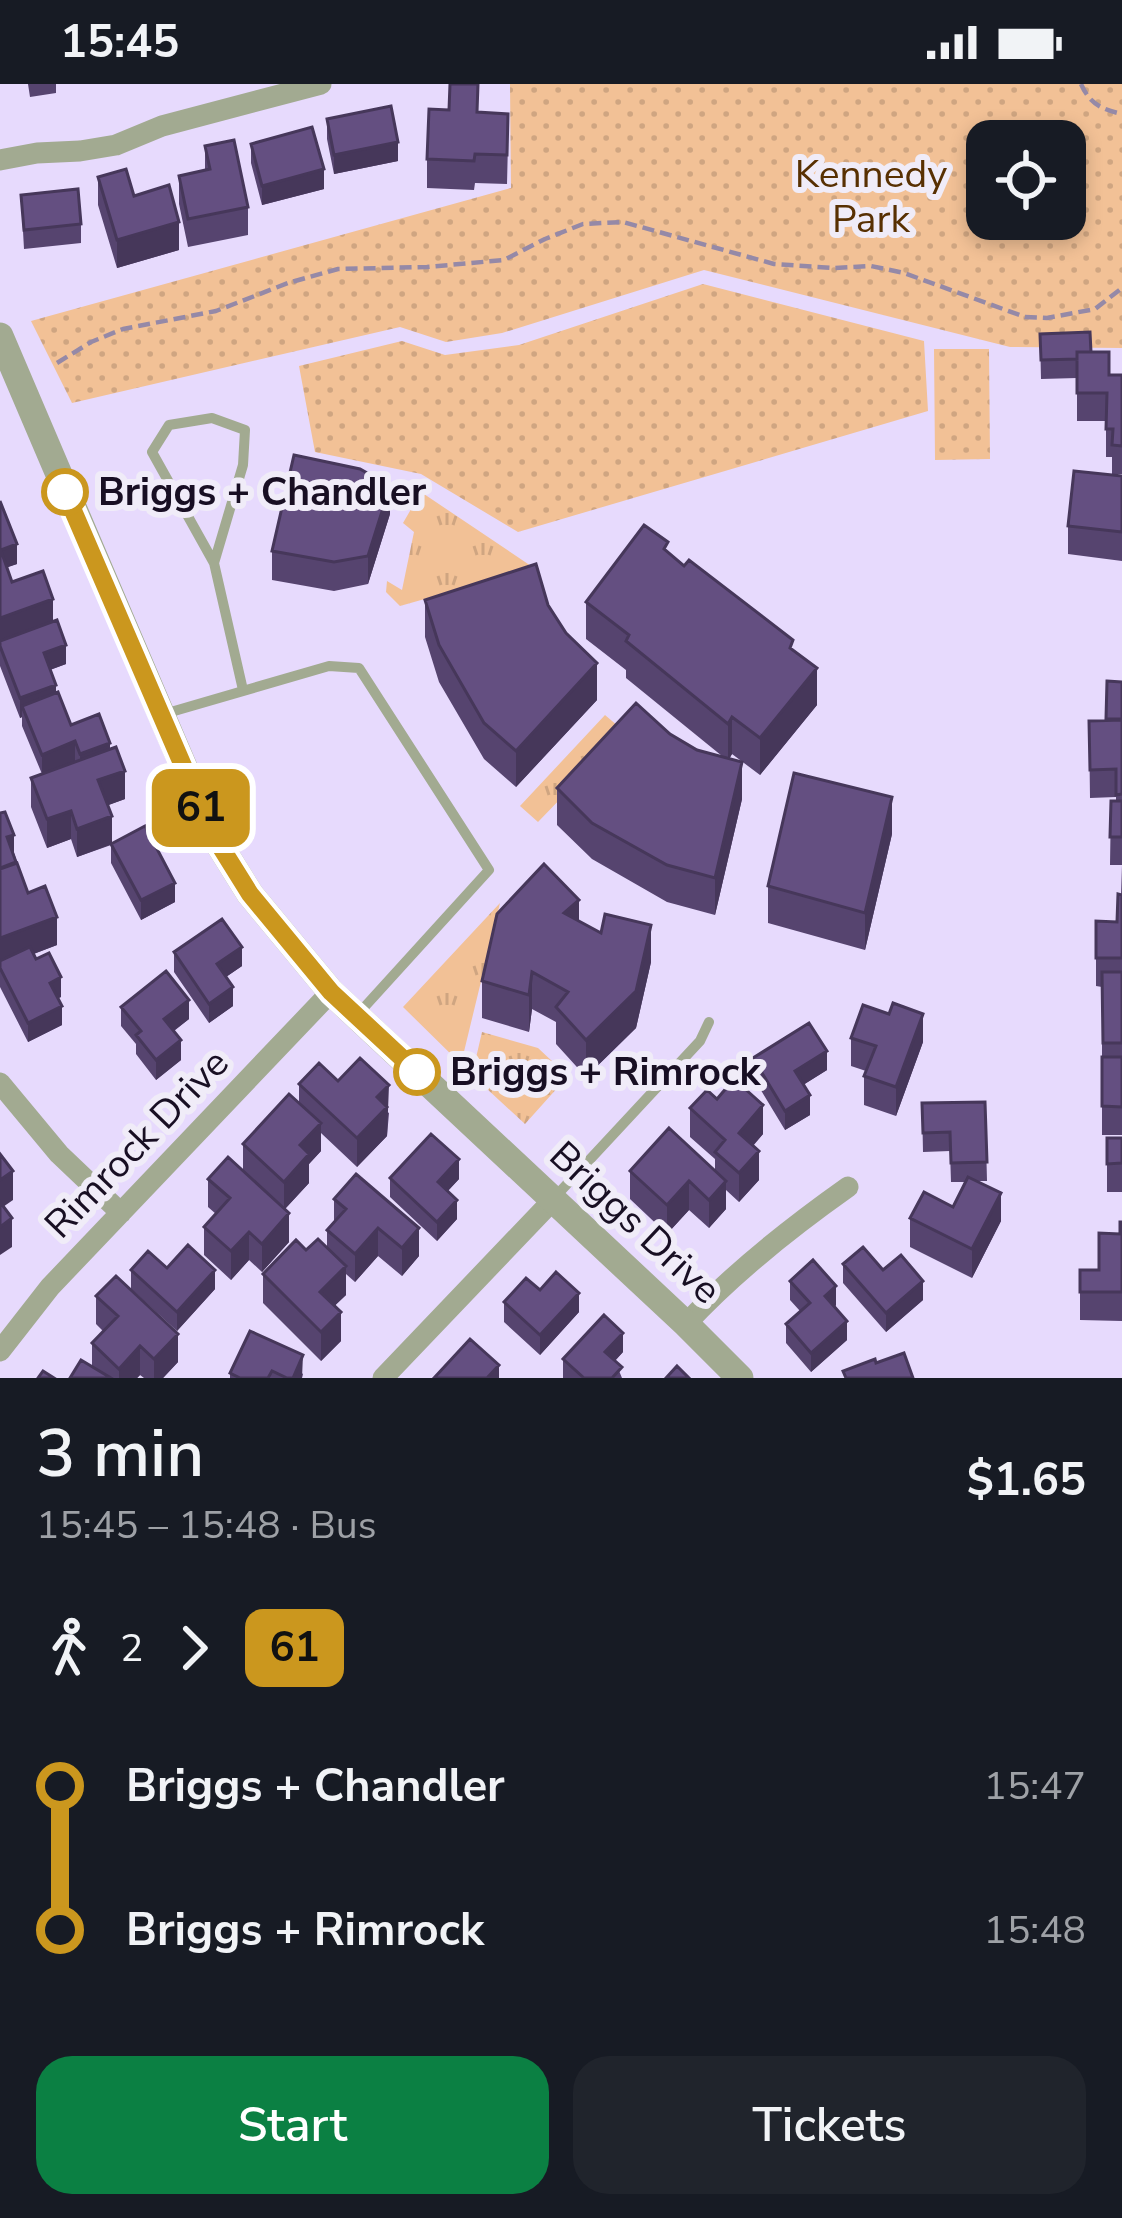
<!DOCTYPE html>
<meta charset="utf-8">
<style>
:root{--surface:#171b24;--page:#20242c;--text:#f1f3f6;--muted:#9ea1a6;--accent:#0b8043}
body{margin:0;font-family:"Nunito Sans",sans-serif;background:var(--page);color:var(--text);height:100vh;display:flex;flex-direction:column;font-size:45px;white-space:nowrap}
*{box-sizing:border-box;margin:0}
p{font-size:39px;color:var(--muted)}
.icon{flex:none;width:66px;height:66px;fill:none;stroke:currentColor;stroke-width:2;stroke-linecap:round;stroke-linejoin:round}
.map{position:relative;height:1294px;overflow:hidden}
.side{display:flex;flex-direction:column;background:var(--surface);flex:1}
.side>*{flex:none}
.badge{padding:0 24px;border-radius:18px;font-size:42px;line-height:78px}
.buttons{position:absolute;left:966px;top:36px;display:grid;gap:24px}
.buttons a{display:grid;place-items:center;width:120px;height:120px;border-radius:24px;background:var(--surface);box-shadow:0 6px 18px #0003;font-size:60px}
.map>.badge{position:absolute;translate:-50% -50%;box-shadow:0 0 0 6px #fff}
.legs{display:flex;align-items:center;gap:18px;height:132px;padding:0 36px;font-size:39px}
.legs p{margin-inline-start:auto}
.summary{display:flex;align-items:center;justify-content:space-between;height:204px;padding:0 36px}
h1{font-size:66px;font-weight:600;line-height:90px}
.action{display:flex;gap:24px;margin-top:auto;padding:24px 36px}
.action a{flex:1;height:138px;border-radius:36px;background:var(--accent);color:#fff;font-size:48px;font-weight:600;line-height:138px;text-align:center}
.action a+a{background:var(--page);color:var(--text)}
ul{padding:0 36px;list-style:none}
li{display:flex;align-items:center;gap:42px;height:144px;font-size:45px}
li i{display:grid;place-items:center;width:18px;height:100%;margin:0 15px;background:currentColor}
li i::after{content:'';width:30px;height:30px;margin:-15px;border:9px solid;border-radius:50%;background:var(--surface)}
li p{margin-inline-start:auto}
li:first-child i{background:linear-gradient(#0000 50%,currentColor 0)}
li:last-child i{background:linear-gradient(currentColor 50%,#0000 0)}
.status{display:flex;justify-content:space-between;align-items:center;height:84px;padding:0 60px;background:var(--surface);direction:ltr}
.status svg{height:33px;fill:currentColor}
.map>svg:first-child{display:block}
.grass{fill:url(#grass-tufts)}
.park{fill:url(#park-dots);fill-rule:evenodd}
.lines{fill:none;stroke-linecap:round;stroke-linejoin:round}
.path{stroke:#9589a7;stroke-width:4.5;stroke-dasharray:12 6;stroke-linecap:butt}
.service{stroke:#a2aa91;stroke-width:10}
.minor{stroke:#a2aa91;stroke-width:21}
.tertiary{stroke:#a2aa91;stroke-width:27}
.wall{fill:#56446f}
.shaded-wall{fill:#46375a}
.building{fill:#644f81;stroke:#46375a;stroke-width:3}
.line-1-casing{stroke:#fff;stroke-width:27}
.line-1{stroke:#cb971e;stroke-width:18}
.stop-1-dot{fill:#fff;stroke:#cb971e;stroke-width:6}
.labels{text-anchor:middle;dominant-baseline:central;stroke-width:12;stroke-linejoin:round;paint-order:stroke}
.park-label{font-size:39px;fill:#583002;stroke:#f0ecf8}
.stop-label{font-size:39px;font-weight:bold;fill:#180f23;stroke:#f0ecf8;text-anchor:start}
.street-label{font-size:39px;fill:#180f23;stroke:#f0ecf8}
</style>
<div class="status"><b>15:45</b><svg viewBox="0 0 49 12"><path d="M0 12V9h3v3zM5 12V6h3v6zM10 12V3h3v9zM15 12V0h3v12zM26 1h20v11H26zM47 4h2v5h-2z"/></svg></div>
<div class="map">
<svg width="1122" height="1294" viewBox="0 0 1122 1294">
<defs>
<pattern id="grass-tufts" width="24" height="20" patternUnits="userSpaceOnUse" patternTransform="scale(3)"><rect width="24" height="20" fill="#f2c196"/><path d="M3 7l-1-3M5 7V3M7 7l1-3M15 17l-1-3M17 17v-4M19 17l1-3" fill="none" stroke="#cfa581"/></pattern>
<pattern id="park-dots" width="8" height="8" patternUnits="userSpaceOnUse" patternTransform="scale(3)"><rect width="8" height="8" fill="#f2c196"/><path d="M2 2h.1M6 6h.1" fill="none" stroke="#cfa581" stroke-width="1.8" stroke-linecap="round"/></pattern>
</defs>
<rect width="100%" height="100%" fill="#e7dafd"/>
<path class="grass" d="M 421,408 L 534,484 L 400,522 L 386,508 L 387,497 L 402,506 L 414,448 L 403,439 Z
M 605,631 L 625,648 L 538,738 L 520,722 Z
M 500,819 L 461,980 L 403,923 Z
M 482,948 L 538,964 L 568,992 L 525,1040 L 472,991 Z"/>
<path class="park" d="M 510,0 L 1122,0 L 1122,264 L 1010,263 L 704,186 L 502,249 L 446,258 L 400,243 L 72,319 L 31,237 L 511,104 ZM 987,57 L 1065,57 L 1065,135 L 987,135 Z
M 703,200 L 924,257 L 928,327 L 518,448 L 421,390 L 315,368 L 299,282 L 402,257 L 445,271 L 519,261 Z
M 934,265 L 989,265 L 990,375 L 935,376 Z"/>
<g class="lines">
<path class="path" d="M 1081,0 C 1090,20 1101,25 1122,30
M 57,279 L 91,258 L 123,245 L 216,227 L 288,199 L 338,185 L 427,183 L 504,176 L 545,155 L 583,140 L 623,138 L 774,180 L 834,184 L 871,182 L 904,189 L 1025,233 L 1047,234 L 1095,225 L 1122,204"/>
<path class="service" d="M 214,479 L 152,368 L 169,341 L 212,334 L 245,346 L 243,381 L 214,479 L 243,606
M 164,630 L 329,582 L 359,584 L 489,786 L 359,929
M 555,1113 L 700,957 L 709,938"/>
<path class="minor" d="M 0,76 L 37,69 L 80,67 L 116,61 L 162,42 L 321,0
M 0,999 L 59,1070 L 121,1129
M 686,1240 C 734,1188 790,1144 848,1103
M 0,1267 L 50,1203 L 331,908
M 383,1294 L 553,1116"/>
<path class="tertiary" d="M 0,252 L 212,749 L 250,810 L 331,908 L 686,1240 L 740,1294"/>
</g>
<path class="wall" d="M 28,0 L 56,0 L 56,9 L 30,13 Z
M 478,28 L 508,58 L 507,100 L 475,99 L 474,106 L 427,104 L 427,75 Z
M 327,35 L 398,77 L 334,90 L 327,55 Z
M 251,60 L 324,105 L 262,121 L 251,79 Z
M 205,62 L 248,123 L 248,151 L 188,163 L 179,120 L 179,92 L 205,86 Z
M 98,93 L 179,166 L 117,184 L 98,121 Z
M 21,111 L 81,140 L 81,159 L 24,165 Z
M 1040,250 L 1091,268 L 1109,291 L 1122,291 L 1122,390 L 1112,390 L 1112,373 L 1106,373 L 1106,337 L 1077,337 L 1077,294 L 1041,295 Z
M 1122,392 L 1122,477 L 1068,470 L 1068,442 Z
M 0,417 L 17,480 L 7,483 L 12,498 L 53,538 L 66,580 L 50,586 L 56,609 L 71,641 L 110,665 L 125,715 L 108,721 L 112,759 L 175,818 L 141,836 L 111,779 L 111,761 L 77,773 L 71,755 L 47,764 L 31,723 L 31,694 L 75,678 L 42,690 L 22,642 L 22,633 L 20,634 L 0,582 Z
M 390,430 L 368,500 L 334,507 L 272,496 L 272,467 Z
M 668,468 L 793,566 L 817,621 L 760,691 L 732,670 L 729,675 L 742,715 L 715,831 L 667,818 L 592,775 L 557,741 L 557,704 L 670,650 L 697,666 L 722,672 L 626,594 L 626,586 L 586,555 L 586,518 Z
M 425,516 L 548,521 L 597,616 L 516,703 L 484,675 L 439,598 L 425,553 Z
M 1107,597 L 1122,598 L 1122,1051 L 1102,1051 L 1102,903 L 1096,902 L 1096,837 L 1117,838 L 1121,811 L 1122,781 L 1110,781 L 1111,717 L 1116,717 L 1116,713 L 1090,714 L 1089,637 L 1106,637 Z
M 0,729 L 28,809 L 57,861 L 33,870 L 61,913 L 58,914 L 62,941 L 28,958 L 0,903 Z
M 892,750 L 865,866 L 768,839 L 768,802 Z
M 579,837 L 651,878 L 636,944 L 586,993 L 556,960 L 556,938 L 532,925 L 529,948 L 482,934 L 482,897 Z
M 174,868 L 242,882 L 226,893 L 233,922 L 209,939 L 174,888 Z
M 121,923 L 189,935 L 174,947 L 181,976 L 156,996 L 136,970 L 136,960 L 121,942 Z
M 851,954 L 923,958 L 896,1032 L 864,1021 L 864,992 L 866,987 L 851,982 Z
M 753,974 L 827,986 L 803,1001 L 810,1031 L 785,1046 L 753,993 Z
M 338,997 L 389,1029 L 387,1052 L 357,1083 L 321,1049 L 321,1067 L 309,1080 L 309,1099 L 285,1125 L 289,1158 L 262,1188 L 249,1176 L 231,1196 L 204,1171 L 204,1143 L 216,1130 L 208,1123 L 208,1095 L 243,1087 L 243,1060 L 299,1019 L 299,1000 Z
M 717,1015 L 763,1050 L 753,1062 L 759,1096 L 739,1118 L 726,1106 L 726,1125 L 709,1144 L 689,1126 L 667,1150 L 630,1115 L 630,1087 L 715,1087 L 715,1075 L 690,1053 L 690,1024 Z
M 985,1018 L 987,1097 L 978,1097 L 1001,1137 L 972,1194 L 910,1163 L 910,1134 L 953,1123 L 966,1098 L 951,1098 L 950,1067 L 923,1068 L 922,1019 Z
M 1107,1054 L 1122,1054 L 1122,1108 L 1107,1108 Z
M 390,1094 L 459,1095 L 448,1107 L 457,1135 L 437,1157 L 390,1113 Z
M 334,1115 L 419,1172 L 402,1192 L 378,1172 L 355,1198 L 346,1190 L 346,1211 L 334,1222 L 341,1257 L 321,1277 L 263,1219 L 263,1190 L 306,1166 L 327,1164 L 327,1146 L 334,1138 Z
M 1122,1138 L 1122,1255 L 1122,1237 L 1080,1236 L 1080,1186 L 1099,1186 L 1120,1150 Z
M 843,1180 L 883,1186 L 923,1216 L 886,1248 L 843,1199 Z
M 167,1184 L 215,1205 L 177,1247 L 131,1205 L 131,1186 Z
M 790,1197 L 836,1221 L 835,1223 L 847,1256 L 811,1288 L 786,1259 L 786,1240 L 800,1227 L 790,1216 Z
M 540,1206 L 579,1228 L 540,1271 L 504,1238 L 504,1218 Z
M 96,1212 L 178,1278 L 163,1294 L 144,1294 L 140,1291 L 137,1294 L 70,1294 L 92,1282 L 92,1259 L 103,1247 L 96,1240 Z
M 250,1247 L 303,1290 L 302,1294 L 230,1294 L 230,1289 Z
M 623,1268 L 615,1277 L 622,1294 L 563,1294 L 563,1275 Z"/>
<path class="shaded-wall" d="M 398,58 L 398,77 L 334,90 L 334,71 Z
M 324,85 L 324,105 L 262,121 L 262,102 Z
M 179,138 L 179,166 L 117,184 L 117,156 Z
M 390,402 L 390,430 L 368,500 L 368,472 Z
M 17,460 L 17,480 L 0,486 L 0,467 Z
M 53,515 L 53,544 L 0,562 L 0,534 Z
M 66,561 L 66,580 L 44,588 L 44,569 Z
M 597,579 L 597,616 L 516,703 L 516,667 Z
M 817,584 L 817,621 L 760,691 L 760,654 Z
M 56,601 L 56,620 L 22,622 L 22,633 L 20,634 L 20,614 Z
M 732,633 L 732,670 L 728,677 L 728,640 Z
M 75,657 L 75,677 L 42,690 L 42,671 Z
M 110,659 L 110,678 L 80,690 L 80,670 Z
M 742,678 L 742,715 L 715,831 L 715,794 Z
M 125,687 L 125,715 L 98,725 L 98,696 Z
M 892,713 L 892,750 L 865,866 L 865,829 Z
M 71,727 L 71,755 L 47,764 L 47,735 Z
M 112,732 L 112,760 L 77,773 L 77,745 Z
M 14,751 L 14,770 L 7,753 Z
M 175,799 L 175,818 L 141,836 L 141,816 Z
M 579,816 L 579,853 L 564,829 Z
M 57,833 L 57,861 L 0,883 L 0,854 Z
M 651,841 L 651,878 L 636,944 L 586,993 L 586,956 Z
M 242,863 L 242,882 L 217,899 L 217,880 Z
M 532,888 L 532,925 L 529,948 L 529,911 Z
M 61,893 L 61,913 L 50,918 L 50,899 Z
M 233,903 L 233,922 L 209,939 L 209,920 Z
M 189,916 L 189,935 L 164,954 L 164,935 Z
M 62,922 L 62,941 L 28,958 L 28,939 Z
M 923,930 L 923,958 L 896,1032 L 896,1003 Z
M 181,956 L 181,976 L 156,996 L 156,976 Z
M 827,967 L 827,986 L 795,1006 L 795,987 Z
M 389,1001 L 387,1052 L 357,1083 L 357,1054 L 377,1013 Z
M 810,1011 L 810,1031 L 785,1046 L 785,1027 Z
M 763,1021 L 763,1050 L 739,1077 L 739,1049 Z
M 321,1039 L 321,1067 L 309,1080 L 309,1099 L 284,1126 L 284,1098 L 300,1061 Z
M 759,1067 L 759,1096 L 739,1118 L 739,1089 Z
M 459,1075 L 459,1095 L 438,1117 L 438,1098 Z
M 13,1087 L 13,1116 L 0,1125 L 0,1096 Z
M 689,1097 L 689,1126 L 667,1150 L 667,1121 Z
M 726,1097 L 726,1125 L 709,1144 L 709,1116 Z
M 1001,1109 L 1001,1137 L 972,1194 L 972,1165 Z
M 457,1116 L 457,1135 L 437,1157 L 437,1138 Z
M 289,1129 L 289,1158 L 262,1188 L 262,1160 Z
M 12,1134 L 12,1163 L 0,1171 L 0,1143 Z
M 378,1144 L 378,1172 L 355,1198 L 355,1170 Z
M 419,1144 L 419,1172 L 402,1192 L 402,1164 Z
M 249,1148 L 249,1176 L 231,1196 L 231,1167 Z
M 346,1182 L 346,1211 L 320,1236 L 320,1208 Z
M 215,1186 L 215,1205 L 177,1247 L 177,1228 Z
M 923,1197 L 923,1216 L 886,1248 L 886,1229 Z
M 836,1202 L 836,1221 L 825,1231 L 825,1212 Z
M 579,1209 L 579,1228 L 540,1271 L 540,1251 Z
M 341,1228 L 341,1257 L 321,1277 L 321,1248 Z
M 847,1237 L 847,1256 L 811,1288 L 811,1269 Z
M 623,1249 L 623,1268 L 605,1287 L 605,1268 Z
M 178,1250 L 178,1278 L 163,1294 L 154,1294 L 154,1275 Z
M 140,1262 L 140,1291 L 137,1294 L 119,1294 L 119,1285 Z
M 303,1271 L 302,1294 L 293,1294 Z
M 499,1281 L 499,1294 L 487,1294 Z"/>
<path class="building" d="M 450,0 L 478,0 L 477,28 L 508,30 L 507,71 L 475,70 L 474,77 L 427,75 L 429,25 L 449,26 Z
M 391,22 L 398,58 L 334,71 L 327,35 Z
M 312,43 L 324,85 L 262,102 L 251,60 Z
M 234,56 L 248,123 L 188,135 L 179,92 L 210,85 L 205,62 Z
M 126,85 L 134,112 L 169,101 L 179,138 L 117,156 L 98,93 Z
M 78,105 L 81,140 L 24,146 L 21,111 Z
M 1090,248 L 1091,268 L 1077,268 L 1077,275 L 1041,276 L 1040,250 Z
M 1077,268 L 1109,268 L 1109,291 L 1122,291 L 1122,362 L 1112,361 L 1113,345 L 1106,345 L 1107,309 L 1077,309 Z
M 294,371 L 360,385 L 390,402 L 368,472 L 334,478 L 272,467 Z
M 1074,387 L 1122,392 L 1122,448 L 1068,442 Z
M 0,417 L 17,460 L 1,466 L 0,464 Z
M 644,441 L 668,458 L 664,465 L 684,482 L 689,476 L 793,556 L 790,564 L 817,584 L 760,654 L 732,633 L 728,640 L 626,557 L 629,551 L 586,518 Z
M 0,464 L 12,498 L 43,487 L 53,515 L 0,534 Z
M 536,480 L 548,521 L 566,549 L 597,579 L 516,667 L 484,639 L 439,561 L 425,516 Z
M 57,536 L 66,561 L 44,569 L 56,601 L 20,614 L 0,562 L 0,557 Z
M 1107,597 L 1122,598 L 1122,635 L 1106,635 Z
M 58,608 L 71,641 L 99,630 L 110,659 L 80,670 L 75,657 L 42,671 L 22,622 Z
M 636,619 L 670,650 L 697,666 L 742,678 L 715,794 L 667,781 L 592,739 L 557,704 Z
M 1122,636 L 1122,710 L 1116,711 L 1116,685 L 1090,686 L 1089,637 Z
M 116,663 L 125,687 L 98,696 L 112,732 L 77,745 L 71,727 L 47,735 L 31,694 Z
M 794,689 L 892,713 L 865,829 L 768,802 Z
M 1111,717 L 1122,717 L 1122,753 L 1110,753 Z
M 5,728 L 14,751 L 7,753 L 16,778 L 0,784 L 0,729 Z
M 145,742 L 175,799 L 141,816 L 111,760 Z
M 17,779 L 28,809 L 45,802 L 57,833 L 0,854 L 0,785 Z
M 544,780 L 579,816 L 564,829 L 601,849 L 605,830 L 651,841 L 636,907 L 586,956 L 556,923 L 568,908 L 532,888 L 529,911 L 482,897 L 497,830 Z
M 1118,810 L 1122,811 L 1122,874 L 1096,874 L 1096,837 L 1117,838 Z
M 222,835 L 242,863 L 217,880 L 233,903 L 209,920 L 174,868 Z
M 30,863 L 36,875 L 49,869 L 61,893 L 50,899 L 62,922 L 28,939 L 0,884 L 0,877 Z
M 166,887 L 189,916 L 164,935 L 181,956 L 156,976 L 136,951 L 141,947 L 121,923 Z
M 1102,888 L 1122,888 L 1122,959 L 1103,959 Z
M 893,919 L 923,930 L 896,1003 L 864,992 L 876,962 L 851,954 L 863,921 L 889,930 Z
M 809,939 L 827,967 L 795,987 L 810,1011 L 785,1027 L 753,974 Z
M 1102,973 L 1122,973 L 1122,1023 L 1102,1022 Z
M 360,974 L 389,1001 L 377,1013 L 387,1023 L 357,1054 L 299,1000 L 319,979 L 338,997 Z
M 734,995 L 763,1021 L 739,1049 L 759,1067 L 739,1089 L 715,1068 L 725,1056 L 690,1024 L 707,1006 L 717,1015 Z
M 289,1010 L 321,1039 L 300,1061 L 309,1070 L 284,1098 L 243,1060 Z
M 985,1018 L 987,1078 L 951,1079 L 950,1048 L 923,1049 L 922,1019 Z
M 669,1044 L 726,1097 L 709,1116 L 689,1097 L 667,1121 L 630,1087 Z
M 431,1050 L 459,1075 L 438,1098 L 457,1116 L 437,1138 L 390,1094 Z
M 1107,1054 L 1122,1054 L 1122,1079 L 1107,1080 Z
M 0,1070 L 13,1087 L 0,1096 Z
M 228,1073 L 289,1129 L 262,1160 L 249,1148 L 231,1167 L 204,1143 L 230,1114 L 208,1095 Z
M 356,1090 L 419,1144 L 402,1164 L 378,1144 L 355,1170 L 327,1146 L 346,1125 L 334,1115 Z
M 968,1093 L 1001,1109 L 972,1165 L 910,1134 L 924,1108 L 953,1123 Z
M 0,1118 L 12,1134 L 0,1143 Z
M 1120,1138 L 1122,1138 L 1122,1208 L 1080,1208 L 1080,1186 L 1099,1186 L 1099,1149 L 1120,1150 Z
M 318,1155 L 346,1182 L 320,1208 L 341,1228 L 321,1248 L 263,1190 L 296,1156 L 306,1166 Z
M 188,1161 L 215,1186 L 177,1228 L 131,1186 L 148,1167 L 167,1184 Z
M 863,1163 L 883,1186 L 901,1171 L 923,1197 L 886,1229 L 843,1180 Z
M 813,1176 L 836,1202 L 825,1212 L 847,1237 L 811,1269 L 786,1240 L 810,1219 L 790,1197 Z
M 556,1188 L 579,1209 L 540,1251 L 504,1218 L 526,1194 L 540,1206 Z
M 116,1192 L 178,1250 L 154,1275 L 140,1262 L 119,1285 L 92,1259 L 118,1232 L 96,1212 Z
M 604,1231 L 623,1249 L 605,1268 L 622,1283 L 612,1294 L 584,1294 L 563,1275 Z
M 250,1247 L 303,1271 L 293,1294 L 287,1294 L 272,1287 L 268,1294 L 240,1294 L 230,1289 Z
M 470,1255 L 499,1281 L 487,1294 L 434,1294 Z
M 904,1269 L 913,1294 L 846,1294 L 843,1287 L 875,1275 L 876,1279 Z
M 81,1276 L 111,1294 L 70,1294 Z
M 677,1282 L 689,1294 L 666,1294 Z
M 43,1287 L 54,1294 L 38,1294 Z"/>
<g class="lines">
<g class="line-1-casing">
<path id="line-1" d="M 65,408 L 212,749 L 250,810 L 331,908 L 417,988"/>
</g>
<use href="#line-1" class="line-1"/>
</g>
<g class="stop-1-dot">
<circle cx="65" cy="408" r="21"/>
<circle cx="417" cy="988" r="21"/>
</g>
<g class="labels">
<g class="park-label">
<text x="871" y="90">Kennedy<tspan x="871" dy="45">Park</tspan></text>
</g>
<g class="stop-label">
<text x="98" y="408">Briggs + Chandler</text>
<text x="450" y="988">Briggs + Rimrock</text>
</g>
<g class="street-label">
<text transform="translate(137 1060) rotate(-46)">Rimrock Drive</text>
<text transform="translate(635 1139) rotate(43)">Briggs Drive</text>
</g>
</g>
</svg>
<div class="buttons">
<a><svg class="icon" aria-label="locate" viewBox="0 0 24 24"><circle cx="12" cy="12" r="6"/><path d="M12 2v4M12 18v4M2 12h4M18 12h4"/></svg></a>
</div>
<b class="badge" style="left:201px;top:724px;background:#cb971e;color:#111">61</b>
</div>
<section class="side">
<div class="summary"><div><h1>3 min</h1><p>15:45 – 15:48 · Bus</p></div><b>$1.65</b></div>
<div class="legs"><svg class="icon" aria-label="walk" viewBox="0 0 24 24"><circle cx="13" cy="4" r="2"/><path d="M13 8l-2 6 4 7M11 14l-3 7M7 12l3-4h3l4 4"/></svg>2<svg class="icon" aria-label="forward" viewBox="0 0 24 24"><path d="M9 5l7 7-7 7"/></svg><b class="badge" style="background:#cb971e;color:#111">61</b></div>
<ul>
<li><i style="color:#cb971e"></i><b>Briggs + Chandler</b><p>15:47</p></li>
<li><i style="color:#cb971e"></i><b>Briggs + Rimrock</b><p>15:48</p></li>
</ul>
<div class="action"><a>Start</a><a>Tickets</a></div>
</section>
